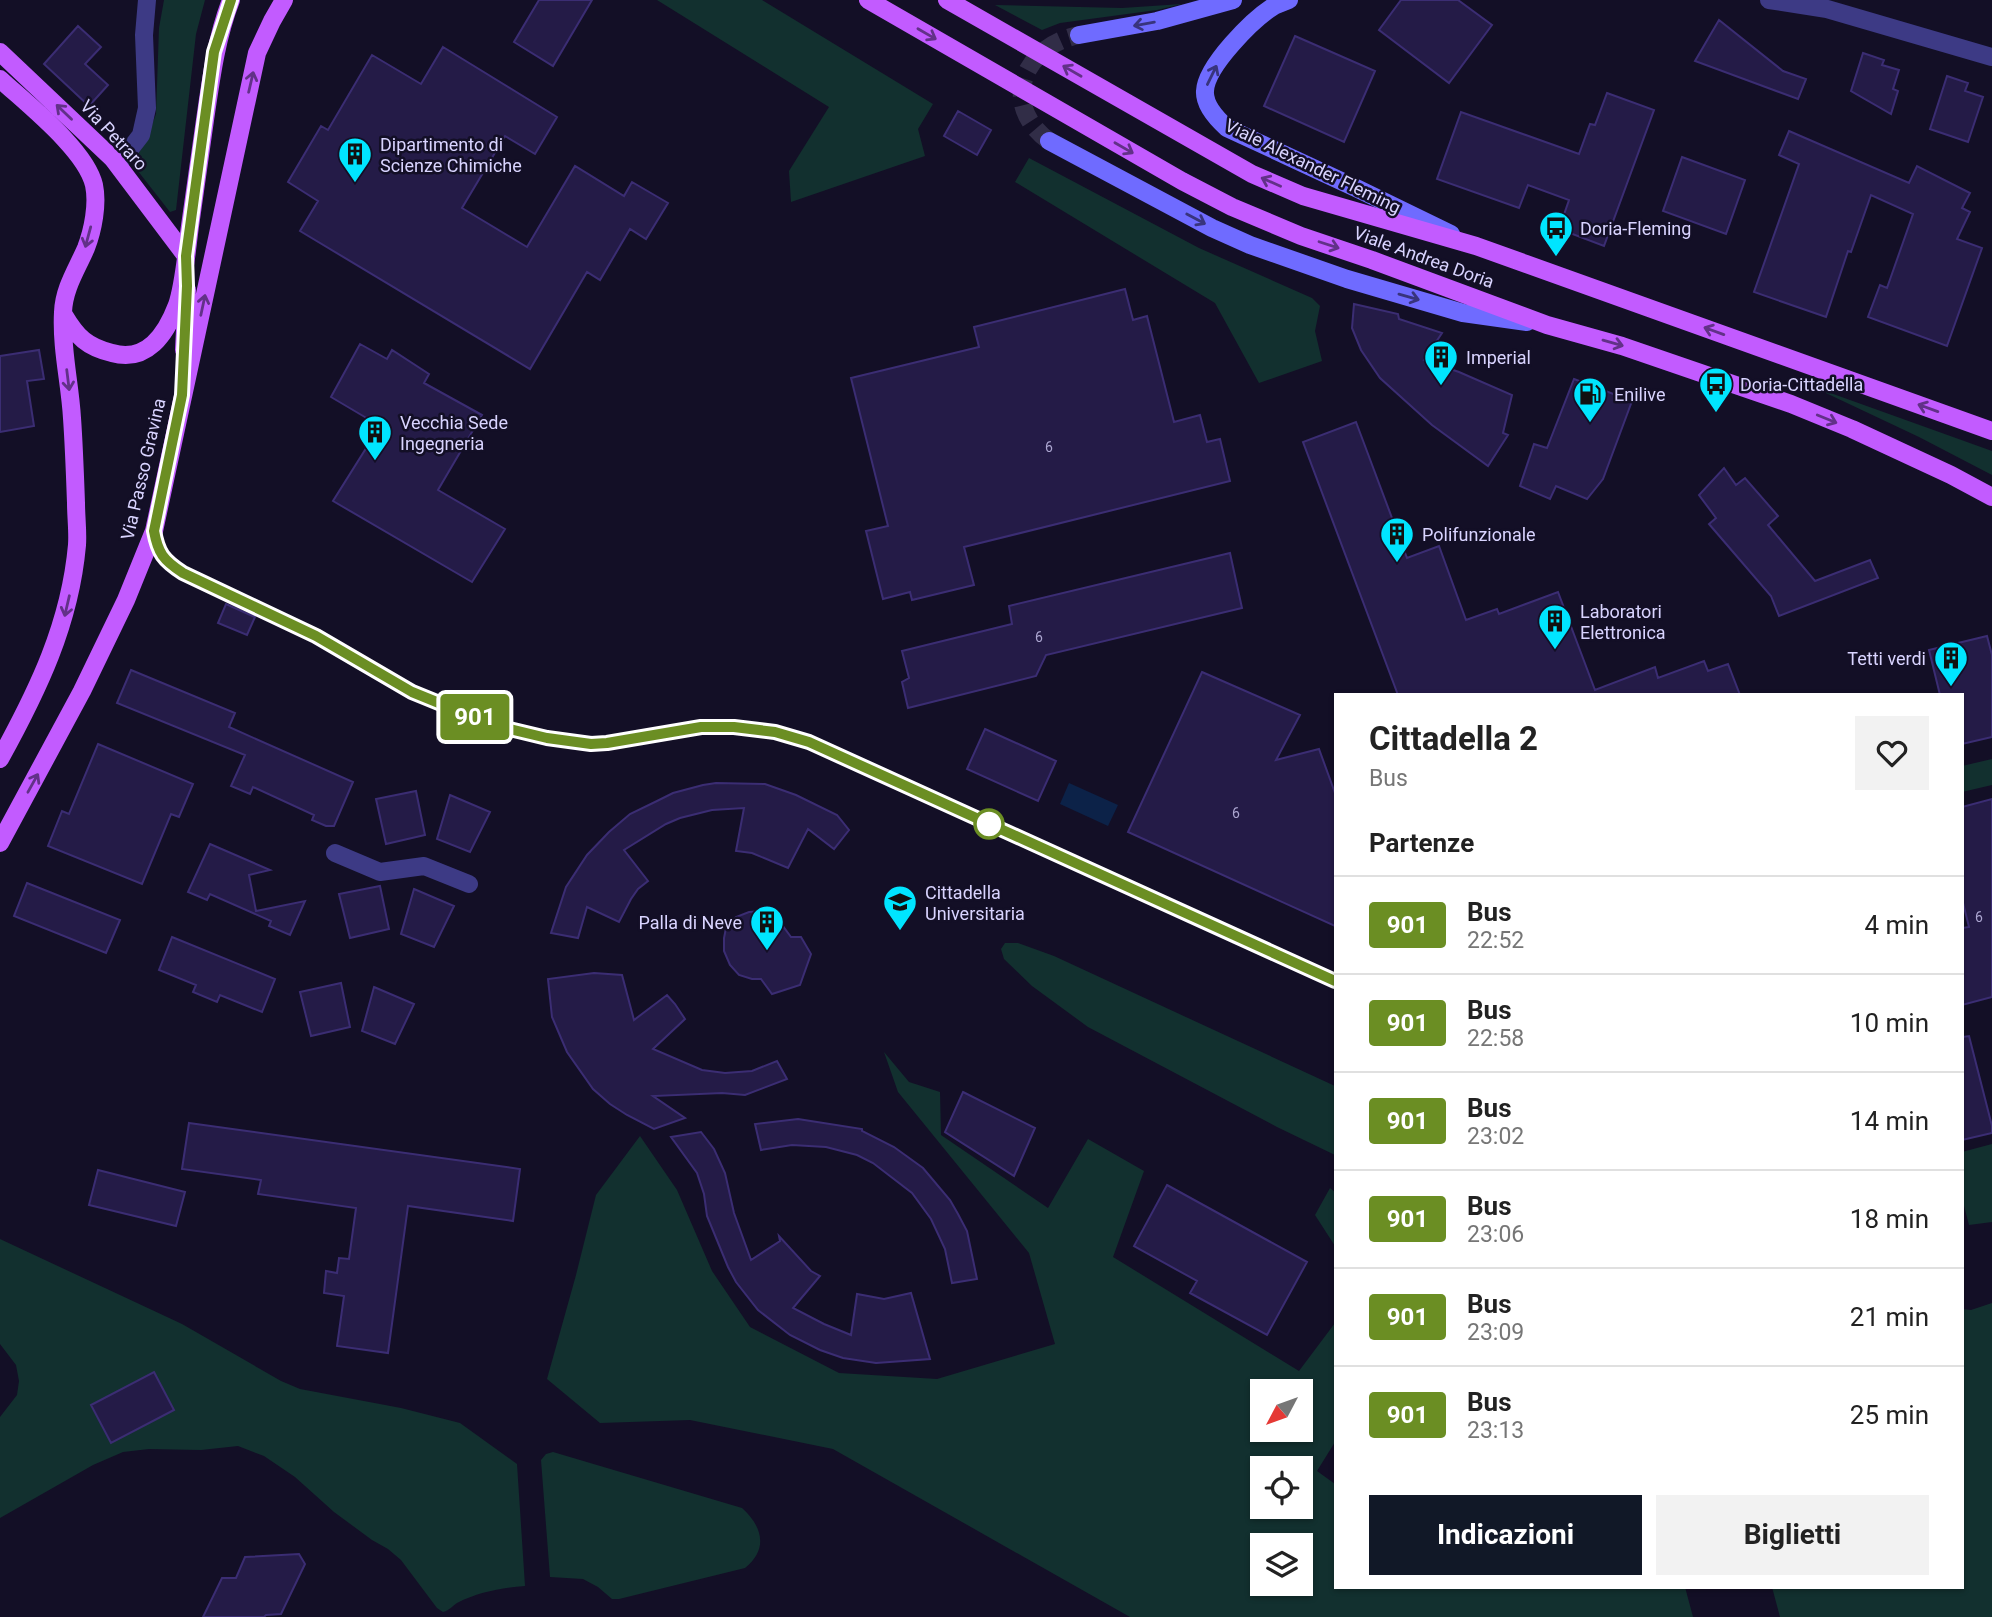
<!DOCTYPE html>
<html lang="it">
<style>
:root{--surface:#fff;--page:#f2f2f2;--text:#222;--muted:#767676;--line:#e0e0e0;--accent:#111827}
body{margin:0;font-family:Roboto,sans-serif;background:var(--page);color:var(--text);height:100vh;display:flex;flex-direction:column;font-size:26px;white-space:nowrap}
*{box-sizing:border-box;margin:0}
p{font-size:23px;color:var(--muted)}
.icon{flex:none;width:38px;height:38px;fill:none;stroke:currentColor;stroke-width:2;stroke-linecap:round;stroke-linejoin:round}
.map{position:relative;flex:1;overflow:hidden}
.drawer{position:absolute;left:1334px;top:693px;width:630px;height:896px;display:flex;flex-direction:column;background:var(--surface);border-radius:0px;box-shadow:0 2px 5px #0004}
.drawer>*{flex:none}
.badge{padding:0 14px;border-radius:5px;font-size:24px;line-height:46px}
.needle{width:46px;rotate:229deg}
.tools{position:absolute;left:1250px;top:1379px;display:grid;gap:14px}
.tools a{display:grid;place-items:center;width:63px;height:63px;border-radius:0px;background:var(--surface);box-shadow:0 2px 5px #0004;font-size:35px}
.map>.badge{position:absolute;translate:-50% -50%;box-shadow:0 0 0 4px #fff}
h2{padding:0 35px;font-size:26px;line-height:63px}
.round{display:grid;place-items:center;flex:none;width:74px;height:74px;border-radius:0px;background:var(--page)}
.summary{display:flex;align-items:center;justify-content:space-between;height:119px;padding:0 35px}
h1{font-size:33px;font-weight:700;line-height:52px}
.primary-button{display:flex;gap:14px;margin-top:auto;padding:14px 35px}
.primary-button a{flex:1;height:80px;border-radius:0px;background:var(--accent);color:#fff;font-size:28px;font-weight:700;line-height:80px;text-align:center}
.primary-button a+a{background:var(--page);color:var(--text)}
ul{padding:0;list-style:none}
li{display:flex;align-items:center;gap:21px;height:98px;padding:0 35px;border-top:2px solid var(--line)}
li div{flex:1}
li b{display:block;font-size:26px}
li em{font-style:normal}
li .badge{min-width:77px;font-weight:700;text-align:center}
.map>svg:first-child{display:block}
.green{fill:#12302f;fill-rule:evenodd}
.water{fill:#0c2248}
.building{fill:#241b47;stroke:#3b2d73;stroke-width:2}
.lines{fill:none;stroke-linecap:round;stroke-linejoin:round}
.secondary-tunnel{stroke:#312d47;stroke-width:18;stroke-dasharray:18 9;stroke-linecap:butt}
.minor{stroke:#3d3a85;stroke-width:18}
.secondary{stroke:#6f6bff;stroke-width:18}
.primary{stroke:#c25bff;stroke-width:18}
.oneway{stroke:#38347d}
.oneway2{stroke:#623188}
.line-casing{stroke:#fff;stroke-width:16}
.line{stroke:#6b8e23;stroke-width:10}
.stop-dot{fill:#fff;stroke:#6b8e23;stroke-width:3.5}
.labels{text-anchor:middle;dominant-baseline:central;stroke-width:5;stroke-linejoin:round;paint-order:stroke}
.number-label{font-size:14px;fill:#aca6d1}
.street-label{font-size:18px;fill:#d9d4ff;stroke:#130f26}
.poi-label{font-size:18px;fill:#d9d4ff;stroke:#130f26;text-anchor:start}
</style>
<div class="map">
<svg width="1992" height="1617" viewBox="0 0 1992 1617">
<rect width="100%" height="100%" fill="#130f26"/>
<path class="green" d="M 164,0 L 205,0 L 196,34 L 176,210 L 170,212 L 134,166 L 135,159 L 146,141 L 156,114 L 159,28 Z
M 657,0 L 762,0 L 933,104 L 918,129 L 925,156 L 791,202 L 789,171 L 829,107 Z
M 1182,4 L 1157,10 L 1060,23 L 1042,30 L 995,5 L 1122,8 Z
M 1029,158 L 1199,248 L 1312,298 L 1320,306 L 1315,331 L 1322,361 L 1259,383 L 1215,303 L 1015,182 Z
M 1811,386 L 1992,451 L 1992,475 L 1919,437 Z
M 1992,759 L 1992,785 L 1962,792 L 1962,766 Z
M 1005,943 L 1018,943 L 1054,956 L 1335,1086 L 1335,1155 L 1277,1127 L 1088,1027 L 1032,986 L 1004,959 L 1001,949 Z
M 884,1052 L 909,1082 L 940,1092 L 941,1135 L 1048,1208 L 1088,1139 L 1144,1171 L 1113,1257 L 1299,1371 L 1335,1323 L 1335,1442 L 1317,1471 L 1335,1484 L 1335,1587 L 1685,1587 L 1693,1617 L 1130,1617 L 833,1449 L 690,1420 L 600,1423 L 547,1379 L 576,1275 L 596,1195 L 640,1136 L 677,1190 L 712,1271 L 750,1327 L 839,1373 L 937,1379 L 1055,1344 L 1029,1253 L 898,1092 ZM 1262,1391 L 1300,1391 L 1300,1430 L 1262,1430 ZM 1262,1468 L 1300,1468 L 1300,1507 L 1262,1507 ZM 1262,1545 L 1300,1545 L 1300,1584 L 1262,1584 Z
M 1992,1144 L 1992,1222 L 1969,1225 L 1962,1198 L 1962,1152 Z
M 1330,1188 L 1335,1192 L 1335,1246 L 1315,1215 Z
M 0,1239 L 182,1324 L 281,1381 L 300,1389 L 401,1408 L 460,1423 L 517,1464 L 525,1586 C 501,1588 479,1592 457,1603 C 452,1606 450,1610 443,1612 L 437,1608 L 401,1560 L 388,1549 L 372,1540 L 334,1512 L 295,1477 L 264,1456 L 238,1446 L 201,1450 L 149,1449 L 123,1452 L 93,1465 L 0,1518 L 0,1417 L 17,1395 L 19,1381 L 16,1365 L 0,1344 Z
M 1992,1303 L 1992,1617 L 1780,1617 L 1772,1587 L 1962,1587 L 1962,1309 L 1971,1310 Z
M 553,1452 L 742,1508 C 762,1526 769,1549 745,1568 L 619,1599 L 612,1599 L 598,1587 L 583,1579 L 550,1577 L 541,1460 L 546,1454 Z"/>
<path class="water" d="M 1069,783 L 1118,805 L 1108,826 L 1060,804 Z"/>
<path class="building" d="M 539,0 L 592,0 L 553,66 L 514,42 Z
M 1401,0 L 1458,0 L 1492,25 L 1449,83 L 1379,30 Z
M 1719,20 L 1783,71 L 1806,79 L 1798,99 L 1695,61 Z
M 78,26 L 101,47 L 85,64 L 108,85 L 89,106 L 44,64 Z
M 1295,36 L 1375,71 L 1344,142 L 1264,106 Z
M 443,47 L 557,117 L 535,154 L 505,136 L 462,208 L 527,247 L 575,166 L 624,196 L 632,182 L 668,203 L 646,239 L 630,229 L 600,280 L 587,272 L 530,369 L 300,231 L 318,201 L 288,182 L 321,126 L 328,130 L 372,55 L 421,84 Z
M 1863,53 L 1884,60 L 1882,65 L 1899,70 L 1893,89 L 1898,91 L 1891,114 L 1851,91 Z
M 1947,76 L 1968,83 L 1965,91 L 1983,97 L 1968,142 L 1930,129 Z
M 1607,93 L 1654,110 L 1604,246 L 1559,229 L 1569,200 L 1528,185 L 1519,208 L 1437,179 L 1461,112 L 1579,154 L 1590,124 L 1595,125 Z
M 958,111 L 991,130 L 977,155 L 944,136 Z
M 1789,131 L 1909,183 L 1917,166 L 1970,193 L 1962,208 L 1970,212 L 1957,239 L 1982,248 L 1947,346 L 1868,317 L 1880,285 L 1887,288 L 1913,214 L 1871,195 L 1851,252 L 1848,251 L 1826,317 L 1754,292 L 1799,164 L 1779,155 Z
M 1682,157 L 1745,180 L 1726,234 L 1663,211 Z
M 1125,289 L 1133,320 L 1147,316 L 1174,422 L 1200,415 L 1207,442 L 1220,439 L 1230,481 L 964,547 L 974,585 L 912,600 L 910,592 L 883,599 L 866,531 L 888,526 L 851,378 L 979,347 L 974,327 Z
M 1354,304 L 1398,314 L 1399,319 L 1442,333 L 1424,360 L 1459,372 L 1512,395 L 1503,433 L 1508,435 L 1488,466 L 1432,425 L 1380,378 L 1361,350 L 1352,328 Z
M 360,344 L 387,359 L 392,350 L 429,374 L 424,383 L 482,415 L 438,490 L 505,529 L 472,582 L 333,501 L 380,426 L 331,397 Z
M 39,350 L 44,379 L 27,381 L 34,426 L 0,432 L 0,356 Z
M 1574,379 L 1632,401 L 1603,479 L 1587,499 L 1556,486 L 1550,499 L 1520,486 L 1534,444 L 1547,448 Z
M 1356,422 L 1407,558 L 1439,546 L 1466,620 L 1497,609 L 1499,614 L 1558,592 L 1595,690 L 1655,667 L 1658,678 L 1704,661 L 1708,671 L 1728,664 L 1740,695 L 1398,695 L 1303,442 Z
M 1724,468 L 1736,485 L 1745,478 L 1778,516 L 1768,525 L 1815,581 L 1870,560 L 1878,578 L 1779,616 L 1771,596 L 1709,524 L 1716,518 L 1699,495 Z
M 1230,553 L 1242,608 L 1046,655 L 1036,676 L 908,708 L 902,682 L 909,678 L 902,651 L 1012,624 L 1009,606 Z
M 226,604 L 255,617 L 247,635 L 218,623 Z
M 1987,636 L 1992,655 L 1992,737 L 1962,744 L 1962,695 L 1940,695 L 1929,650 Z
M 131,670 L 235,713 L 229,727 L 353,782 L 334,826 L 326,826 L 312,820 L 314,815 L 253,787 L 250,794 L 231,786 L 245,755 L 117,703 Z
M 1202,672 L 1300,715 L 1276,760 L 1319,749 L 1335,793 L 1335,926 L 1128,832 Z
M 985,729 L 1056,761 L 1038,801 L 967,769 Z
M 98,744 L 193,784 L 179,817 L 171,814 L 142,884 L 48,846 L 62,811 L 69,814 Z
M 716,783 L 765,784 L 796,795 L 837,815 L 849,830 L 834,849 L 808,829 L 788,868 L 752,853 L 736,851 L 744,808 L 712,810 L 680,818 L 666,824 L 624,850 L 648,881 L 638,889 L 631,899 L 619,922 L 587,907 L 578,938 L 551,933 L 566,887 L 587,855 L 609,832 L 630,814 L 657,801 L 673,793 L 703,785 Z
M 416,791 L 425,835 L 386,844 L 376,799 Z
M 450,795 L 490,812 L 470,852 L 437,839 Z
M 1992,799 L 1992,997 L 1962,1005 L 1962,928 L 1969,927 L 1962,899 L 1962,807 Z
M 210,844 L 270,870 L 249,875 L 256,911 L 305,901 L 290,935 L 269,926 L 271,921 L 210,894 L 207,900 L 188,892 Z
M 27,883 L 120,920 L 106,953 L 14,916 Z
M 380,886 L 389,929 L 350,938 L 339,894 Z
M 414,889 L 454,906 L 434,947 L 401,934 Z
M 762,911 L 774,914 L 791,937 L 801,937 L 811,954 L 800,985 L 772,994 L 761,979 L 752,979 L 739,975 L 730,965 L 724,951 L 724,938 L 726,928 L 736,917 L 749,912 Z
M 172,937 L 275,979 L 262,1012 L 220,995 L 217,1002 L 193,992 L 196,985 L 159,970 Z
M 594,973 L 622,975 L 634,1020 L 667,995 L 675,1004 L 685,1019 L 653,1049 L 702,1070 L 725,1073 L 752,1071 L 777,1061 L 787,1079 L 745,1095 L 722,1093 L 653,1096 L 685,1118 L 654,1129 L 627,1115 L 610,1104 L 593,1089 L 567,1052 L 552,1017 L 548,979 Z
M 341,983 L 350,1027 L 311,1036 L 300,992 Z
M 374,987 L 414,1004 L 395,1044 L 362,1031 Z
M 1969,1036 L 1992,1126 L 1992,1133 L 1962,1140 L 1962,1037 Z
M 963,1092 L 1035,1128 L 1014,1176 L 945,1132 Z
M 798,1119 L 862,1129 L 862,1131 L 894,1147 L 923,1168 L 950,1200 L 958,1214 L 967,1231 L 977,1279 L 952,1283 L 945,1249 L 931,1219 L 912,1193 L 873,1163 L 857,1155 L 826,1147 L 792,1145 L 761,1150 L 755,1124 Z
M 189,1123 L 520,1169 L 513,1221 L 408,1206 L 388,1353 L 337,1346 L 344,1296 L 324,1293 L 326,1271 L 337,1273 L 339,1258 L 349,1259 L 356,1208 L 258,1194 L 261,1180 L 182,1169 Z
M 701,1132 L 714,1149 L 725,1173 L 734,1213 L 751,1260 L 780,1241 L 779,1236 L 811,1271 L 820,1276 L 793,1308 L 824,1324 L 851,1335 L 857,1294 L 884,1299 L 911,1293 L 930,1359 L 876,1363 L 843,1358 L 820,1350 L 790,1335 L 758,1310 L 736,1282 L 728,1267 L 707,1216 L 704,1194 L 697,1173 L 671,1137 Z
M 98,1170 L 185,1192 L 176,1226 L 89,1205 Z
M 1167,1185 L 1307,1262 L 1267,1335 L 1190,1293 L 1197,1281 L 1134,1246 Z
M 154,1372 L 174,1410 L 111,1443 L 91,1405 Z
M 299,1554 L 305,1564 L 281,1614 L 266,1615 L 264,1617 L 203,1617 L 222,1578 L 236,1578 L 245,1557 Z"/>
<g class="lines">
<path class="secondary-tunnel" d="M 1049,141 C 999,104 1023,46 1079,35"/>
<path class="minor" d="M 1769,0 L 1827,9 L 1992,57
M 113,159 L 124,157 L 141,135 L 147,108 L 144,35 L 147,0
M 335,853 L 380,872 L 424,866 L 469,884"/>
<path class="secondary" d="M 1289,0 C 1284,2 1279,4 1274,6 C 1253,19 1206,66 1205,91 C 1204,105 1217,119 1227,128 L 1356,188 L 1451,234
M 1079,35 L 1157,21 L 1233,0
M 1049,141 L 1212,228 L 1250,245 L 1347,279 L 1463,313 L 1527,322"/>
<path class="primary" d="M 868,0 L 1182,181 L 1232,207 L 1301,236 L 1372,260 L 1547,325 L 1622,346 L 1791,404 L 1852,429 L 1951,475 L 1992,497
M 947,0 L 1252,174 L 1303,196 L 1476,246 L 1992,431
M 0,52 L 113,159 L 186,256
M 0,79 C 27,104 86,150 94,185 C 98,204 93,230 86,248 C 77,269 64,288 63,312 C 61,348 70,383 72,418 C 74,446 75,475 76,503 C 76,517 78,532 77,545 C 70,624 38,690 0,759
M 64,315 C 77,337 87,347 112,353 C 147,363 166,334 177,305 C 184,285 187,248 190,226 C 195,190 200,155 205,120 C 211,79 216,39 231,0
M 184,350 L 187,290
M 0,843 L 82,691 L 126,600 L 154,531 L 257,53 L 272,21 L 284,0"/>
</g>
<defs><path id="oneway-shaft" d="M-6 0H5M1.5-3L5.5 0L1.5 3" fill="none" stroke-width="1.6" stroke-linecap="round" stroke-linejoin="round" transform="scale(1.75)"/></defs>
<g class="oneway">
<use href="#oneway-shaft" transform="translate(1144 24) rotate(170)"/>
<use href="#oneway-shaft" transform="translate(1212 75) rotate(-64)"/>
<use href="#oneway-shaft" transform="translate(1196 219) rotate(28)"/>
<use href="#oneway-shaft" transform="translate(1409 297) rotate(16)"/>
</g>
<g class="oneway2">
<use href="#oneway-shaft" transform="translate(927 34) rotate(30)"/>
<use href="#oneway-shaft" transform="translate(1072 71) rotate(-150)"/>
<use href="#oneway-shaft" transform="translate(251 82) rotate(-77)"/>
<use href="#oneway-shaft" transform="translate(64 112) rotate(-136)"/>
<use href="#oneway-shaft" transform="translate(1124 148) rotate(30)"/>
<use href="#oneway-shaft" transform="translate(1271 182) rotate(-156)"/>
<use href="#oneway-shaft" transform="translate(88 237) rotate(105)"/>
<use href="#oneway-shaft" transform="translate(1329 245) rotate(18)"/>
<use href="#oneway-shaft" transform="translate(203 305) rotate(-78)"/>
<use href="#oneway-shaft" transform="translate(1714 331) rotate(-160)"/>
<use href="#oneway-shaft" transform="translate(1613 343) rotate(16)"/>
<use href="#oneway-shaft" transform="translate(68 380) rotate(83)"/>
<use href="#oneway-shaft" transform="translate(1928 408) rotate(-160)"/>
<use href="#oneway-shaft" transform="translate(1827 419) rotate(22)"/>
<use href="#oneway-shaft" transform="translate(67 606) rotate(103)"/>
<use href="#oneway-shaft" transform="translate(33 783) rotate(-61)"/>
</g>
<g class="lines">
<g class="line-casing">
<path id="line" d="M 231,0 L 214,52 L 186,256 L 187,286 L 182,395 L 154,531 C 158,553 163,560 183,573 L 316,636 L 412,692 L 493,725 L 547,738 L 591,744 L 607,743 L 701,727 L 734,727 L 775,732 L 809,742 L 1335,981"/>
</g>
<use href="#line" class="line"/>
</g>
<defs>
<g id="building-pin" transform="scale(1.75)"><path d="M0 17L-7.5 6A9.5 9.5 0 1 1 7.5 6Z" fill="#00e5ff" stroke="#130f26"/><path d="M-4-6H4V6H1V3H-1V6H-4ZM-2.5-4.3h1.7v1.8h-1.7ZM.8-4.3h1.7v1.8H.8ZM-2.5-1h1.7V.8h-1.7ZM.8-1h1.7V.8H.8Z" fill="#111"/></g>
<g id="bus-pin" transform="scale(1.75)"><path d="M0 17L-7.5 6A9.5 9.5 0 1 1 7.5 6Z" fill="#00e5ff" stroke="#130f26"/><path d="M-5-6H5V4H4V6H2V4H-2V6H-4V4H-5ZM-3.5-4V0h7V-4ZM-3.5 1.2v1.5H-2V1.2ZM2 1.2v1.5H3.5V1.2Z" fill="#111"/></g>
<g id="fuel-pin" transform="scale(1.75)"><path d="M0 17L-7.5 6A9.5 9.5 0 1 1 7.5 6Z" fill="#00e5ff" stroke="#130f26"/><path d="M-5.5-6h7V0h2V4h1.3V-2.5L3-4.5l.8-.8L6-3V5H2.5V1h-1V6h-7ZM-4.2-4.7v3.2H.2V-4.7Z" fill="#111"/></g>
<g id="university-pin" transform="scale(1.75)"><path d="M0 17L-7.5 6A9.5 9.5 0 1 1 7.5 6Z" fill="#00e5ff" stroke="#130f26"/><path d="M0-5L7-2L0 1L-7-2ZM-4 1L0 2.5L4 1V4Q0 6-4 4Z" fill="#111"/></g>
</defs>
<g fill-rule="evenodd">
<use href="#building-pin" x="355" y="154"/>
<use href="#bus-pin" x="1556" y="228"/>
<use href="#building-pin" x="1441" y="357"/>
<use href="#bus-pin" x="1716" y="384"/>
<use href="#fuel-pin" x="1590" y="394"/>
<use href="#building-pin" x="375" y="432"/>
<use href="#building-pin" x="1397" y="534"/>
<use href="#building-pin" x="1555" y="621"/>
<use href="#building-pin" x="1951" y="658"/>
<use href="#university-pin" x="900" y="902"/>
<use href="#building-pin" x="767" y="922"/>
</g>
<circle class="stop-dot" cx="989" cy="824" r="14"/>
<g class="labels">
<g class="number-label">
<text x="1049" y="447">6</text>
<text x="1039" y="637">6</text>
<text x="1236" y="813">6</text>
<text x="1979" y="917">6</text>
</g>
<g class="street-label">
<text transform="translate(114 135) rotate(47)">Via Petraro</text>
<text transform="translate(1313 166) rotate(26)">Viale Alexander Fleming</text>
<text transform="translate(1424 257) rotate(20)">Viale Andrea Doria</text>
<text transform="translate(143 469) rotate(-77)">Via Passo Gravina</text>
</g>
<g class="poi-label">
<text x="380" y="144">Dipartimento di<tspan x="380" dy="21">Scienze Chimiche</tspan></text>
<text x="1580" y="228">Doria-Fleming</text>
<text x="1466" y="357">Imperial</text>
<text x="1740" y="384">Doria-Cittadella</text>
<text x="1614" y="394">Enilive</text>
<text x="400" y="422">Vecchia Sede<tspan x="400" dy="21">Ingegneria</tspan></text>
<text x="1422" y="534">Polifunzionale</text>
<text x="1580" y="611">Laboratori<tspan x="1580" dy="21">Elettronica</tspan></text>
<text x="1926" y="658" text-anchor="end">Tetti verdi</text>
<text x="925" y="892">Cittadella<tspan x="925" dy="21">Universitaria</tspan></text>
<text x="742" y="922" text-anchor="end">Palla di Neve</text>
</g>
</g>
</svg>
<div class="tools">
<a><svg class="needle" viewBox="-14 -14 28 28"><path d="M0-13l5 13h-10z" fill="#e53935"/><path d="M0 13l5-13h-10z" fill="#767676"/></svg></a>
<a><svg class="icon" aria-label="locate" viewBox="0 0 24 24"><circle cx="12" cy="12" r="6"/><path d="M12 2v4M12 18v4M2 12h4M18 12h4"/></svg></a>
<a><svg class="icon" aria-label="layers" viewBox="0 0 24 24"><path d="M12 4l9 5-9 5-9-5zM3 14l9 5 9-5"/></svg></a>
</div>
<b class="badge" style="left:475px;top:717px;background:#6b8e23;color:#fff">901</b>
<section class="drawer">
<div class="summary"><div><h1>Cittadella 2</h1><p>Bus</p></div><a class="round"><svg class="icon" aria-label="heart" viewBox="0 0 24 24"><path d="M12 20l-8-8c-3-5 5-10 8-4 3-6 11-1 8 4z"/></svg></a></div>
<h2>Partenze</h2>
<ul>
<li><span class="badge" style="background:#6b8e23;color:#fff">901</span><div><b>Bus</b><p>22:52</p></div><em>4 min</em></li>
<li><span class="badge" style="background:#6b8e23;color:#fff">901</span><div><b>Bus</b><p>22:58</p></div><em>10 min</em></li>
<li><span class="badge" style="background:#6b8e23;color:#fff">901</span><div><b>Bus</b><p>23:02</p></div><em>14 min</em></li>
<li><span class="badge" style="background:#6b8e23;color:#fff">901</span><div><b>Bus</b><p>23:06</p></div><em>18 min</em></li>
<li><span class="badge" style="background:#6b8e23;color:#fff">901</span><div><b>Bus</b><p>23:09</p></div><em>21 min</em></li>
<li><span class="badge" style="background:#6b8e23;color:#fff">901</span><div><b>Bus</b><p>23:13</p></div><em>25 min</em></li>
</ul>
<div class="primary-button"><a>Indicazioni</a><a>Biglietti</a></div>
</section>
</div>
